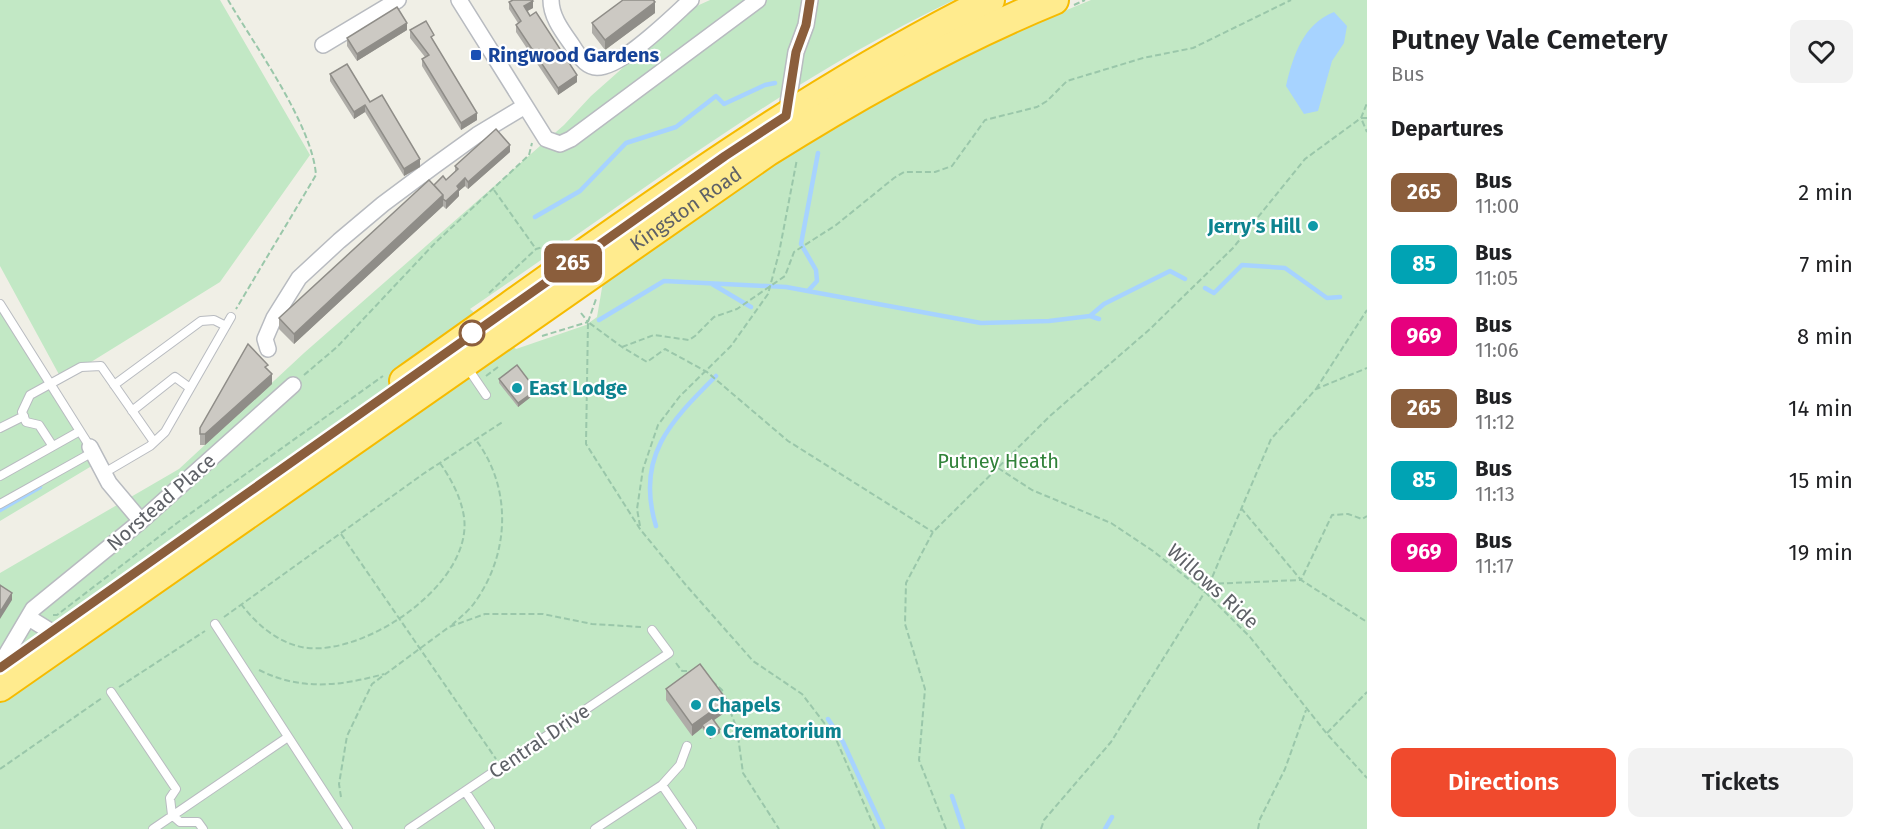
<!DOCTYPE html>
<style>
:root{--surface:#fff;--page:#f2f2f2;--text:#202124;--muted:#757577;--accent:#f04a2d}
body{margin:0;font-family:"Fira Sans",sans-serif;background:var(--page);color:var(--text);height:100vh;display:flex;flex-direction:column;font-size:22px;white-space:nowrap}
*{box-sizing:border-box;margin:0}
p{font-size:20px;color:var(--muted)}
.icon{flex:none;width:33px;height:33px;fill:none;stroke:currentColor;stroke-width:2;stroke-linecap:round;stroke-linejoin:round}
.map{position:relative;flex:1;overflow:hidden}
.drawer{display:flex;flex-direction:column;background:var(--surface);width:510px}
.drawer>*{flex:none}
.badge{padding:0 12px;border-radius:9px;font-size:21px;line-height:39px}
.map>.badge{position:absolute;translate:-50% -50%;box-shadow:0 0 0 3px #fff}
h2{padding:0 24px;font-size:22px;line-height:54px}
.round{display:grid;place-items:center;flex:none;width:63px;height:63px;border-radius:12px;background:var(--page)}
.summary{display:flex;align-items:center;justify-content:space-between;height:102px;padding:0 24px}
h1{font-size:28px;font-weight:600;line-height:45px}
.primary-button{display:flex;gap:12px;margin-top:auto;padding:12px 24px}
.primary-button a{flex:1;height:69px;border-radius:12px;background:var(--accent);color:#fff;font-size:24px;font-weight:600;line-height:69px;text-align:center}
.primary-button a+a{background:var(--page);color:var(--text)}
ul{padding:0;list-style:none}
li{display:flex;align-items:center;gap:18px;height:72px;padding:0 24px}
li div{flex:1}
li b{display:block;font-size:22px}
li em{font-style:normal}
li .badge{min-width:66px;font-weight:700;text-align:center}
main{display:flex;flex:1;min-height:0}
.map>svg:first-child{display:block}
.green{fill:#c2e8c5}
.water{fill:#a7d3ff}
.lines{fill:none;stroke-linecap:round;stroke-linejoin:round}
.stream{stroke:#a7d3ff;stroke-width:4.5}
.lane-casing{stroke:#b8bbc0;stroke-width:10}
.street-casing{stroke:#b8bbc0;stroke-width:18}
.highway-casing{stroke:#f6bb00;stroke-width:32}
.path{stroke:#9ac7aa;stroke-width:2;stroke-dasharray:6 3;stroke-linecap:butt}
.lane{stroke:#fff;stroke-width:8}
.street{stroke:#fff;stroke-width:15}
.highway{stroke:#ffeb8e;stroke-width:28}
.wall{fill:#afada8}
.shaded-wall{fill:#8f8d88}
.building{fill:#ccc9c3;stroke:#8f8d88;stroke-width:1.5}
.line-casing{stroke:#fff;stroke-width:14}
.line{stroke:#8b5e3c;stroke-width:9}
.transit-dot{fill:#1a4fb4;stroke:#fff;stroke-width:2}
.culture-dot{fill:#0f9aa8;stroke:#fff;stroke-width:2}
.stop-dot{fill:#fff;stroke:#8b5e3c;stroke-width:3}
.labels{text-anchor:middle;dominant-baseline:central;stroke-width:4.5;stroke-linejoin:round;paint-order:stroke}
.transit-label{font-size:20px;font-weight:bold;fill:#164399;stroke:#fff;text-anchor:start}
.street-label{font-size:20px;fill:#5e6167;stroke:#fff}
.culture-label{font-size:20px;font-weight:bold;fill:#0d838f;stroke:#fff;text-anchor:start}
.park-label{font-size:20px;fill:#31823a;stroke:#fff}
</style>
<main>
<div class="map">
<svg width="1367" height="829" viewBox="0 0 1367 829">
<rect width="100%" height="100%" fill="#f0efe6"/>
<path class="green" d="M 0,0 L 220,0 L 310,155 L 220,282 L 62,380 L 0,266 Z
M 710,0 L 954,0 C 780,83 628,202 470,309 L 516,349 L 586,325 L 597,317 L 603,282 C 673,234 742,183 814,139 C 902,86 995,39 1091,0 L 1367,0 L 1367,829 L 0,829 L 0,573 L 179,469 L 304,353 L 564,125 L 591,96 L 688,10 Z
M 0,304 L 95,464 L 0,521 Z"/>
<path class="water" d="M 1334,12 L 1347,26 L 1344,43 L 1332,61 L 1318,111 L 1304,114 L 1286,86 C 1293,56 1303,24 1334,12 Z"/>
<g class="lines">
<path class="stream" d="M 535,217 L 580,191 L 626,143 L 676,127 L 716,96 L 724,104 L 765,85 L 775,83
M 712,284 L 751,307
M 1205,288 L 1214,293 L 1242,265 L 1285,268 L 1327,298 L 1340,297
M 808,291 L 817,281 L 816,270 L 801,244 L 818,153
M 1090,316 L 1104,304 L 1170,271 L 1185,279
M 599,320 L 664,281 L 786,287 L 981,323 L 1049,321 L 1090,316 L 1099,319
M 0,510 L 40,487
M 656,526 C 635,457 670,422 716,376
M 828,719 L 843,742 L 883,829
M 952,796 L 963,829
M 1105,829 L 1112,817"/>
<g class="lane-casing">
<path id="lane" d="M 0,304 L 90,447
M 467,367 L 486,395
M 114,385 L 201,321 L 214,320 L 226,326
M 132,411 L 175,377 L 190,388
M 0,428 L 24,416
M 52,445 L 39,425 L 26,422 L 22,412 L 30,395 L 81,367 L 101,366 L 154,442
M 104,473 L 150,446 L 165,432 L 231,317
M 0,476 L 80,431
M 0,504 L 93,452
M 215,624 L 348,829
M 111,692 L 176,789 L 170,798 L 172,815 L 180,822 L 198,822 L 203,829
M 662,785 L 680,765 L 687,746
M 465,791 L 490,829
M 153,829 L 288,737
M 409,829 L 669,653 L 652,630
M 595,829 L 662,785 L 692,829"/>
</g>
<g class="street-casing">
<path id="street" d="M 459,0 L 546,139 L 560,144 L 571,139 L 758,0
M 551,0 C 551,17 563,32 572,45 C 577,53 584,65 594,67 C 618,72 673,16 691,0
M 323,45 L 398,0
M 786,116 L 796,52 L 806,25 L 810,0
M 268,349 L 265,339 L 274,318 L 299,278 L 339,241 L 383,204 L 434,166 L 477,135 L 525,106
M 90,447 L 109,483 L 141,521
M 29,618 L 50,631
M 0,665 L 33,609 L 141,521 L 293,385"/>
</g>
<g class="highway-casing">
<g id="highway">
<path d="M 404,381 C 595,247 781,104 990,0"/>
<path id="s1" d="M 0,687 L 767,152 C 859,94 954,41 1054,0"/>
</g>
</g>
<path class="path" d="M 228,0 C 255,46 312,124 316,175 L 236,309
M 1074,5 L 1085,0
M 1367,118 L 1361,118 L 1367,132
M 494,190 L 536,249
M 489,293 L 536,249 L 563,241
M 581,313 L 588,322
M 588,322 L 596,299
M 542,336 L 588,322
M 622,347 L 654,335 L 689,340 L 695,336 L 714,317 L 737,309 L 785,276 L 794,252 L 836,225 L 894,178 L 904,172 L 935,172 L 952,166 L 985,120 L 1037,107 L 1047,101 L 1067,81 L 1143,58 L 1193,48 L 1291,0
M 304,375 L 337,347 L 435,243 L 529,155 L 532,143
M 486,376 L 498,367
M 1316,389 L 1367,310
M 998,468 L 1032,490 L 1111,523 L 1153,551 L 1205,592 L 1250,637 L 1327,734 L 1367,778
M 1241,508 L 1301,580 L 1332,515 L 1348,514 L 1362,519 L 1367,516
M 640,526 L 637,509 L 643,469 L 658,425 L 680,396 L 731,346 L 768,294 L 779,253 L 797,159
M 341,534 L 496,759
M 1209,584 L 1301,580 L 1367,622
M 241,604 C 257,625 280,645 308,648 C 368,654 473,583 464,517 C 461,497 451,479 440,463
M 53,615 L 57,615 L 177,523 L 383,376
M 224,617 L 423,474 L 504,421
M 452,625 C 459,618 469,611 475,602 C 510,553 512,488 476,440
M 676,663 L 682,671 L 692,671
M 259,670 C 301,691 340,686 384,674
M 712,681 L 722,690 L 737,729 L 743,773 L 779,829
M 119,687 L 205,631
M 1327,733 L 1367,692
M 0,769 L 102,698
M 341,797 L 339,784 L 347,736 L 372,684 L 449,627 L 485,614 L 543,614 L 592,624 L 641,627
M 875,829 L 835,737 L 802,694 L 753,661 L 685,584 L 640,529 L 586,444 L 588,322 L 622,347 L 647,362 L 665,349 L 707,372 L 788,441 L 933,532
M 946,829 L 919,760 L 925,689 L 905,624 L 906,583 L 933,532 L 1051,415 L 1150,329 L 1233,248 L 1305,159 L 1361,118 L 1367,103
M 1041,829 L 1044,820 L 1111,742 L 1208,587 L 1271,439 L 1316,389 L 1367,368
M 1258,829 L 1260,819 L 1285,769 L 1306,710"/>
<use href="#lane" class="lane"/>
<use href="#street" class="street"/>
<use href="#highway" class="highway"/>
</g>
<path class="wall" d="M 655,0 L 655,13 L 605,50 L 592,33 L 592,23 Z
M 509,2 L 533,8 L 527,11 L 577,82 L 558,95 L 516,32 L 516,25 L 518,23 L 509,9 Z
M 407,30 L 357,61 L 347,46 L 347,38 Z
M 410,30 L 434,42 L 477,120 L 461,130 L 422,66 L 422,59 L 425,57 L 410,38 Z
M 330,74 L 370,102 L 420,167 L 404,176 L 365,112 L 354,119 L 330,81 Z
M 510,152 L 468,189 L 465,186 L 459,191 L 459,196 L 446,209 L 443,206 L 294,344 L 279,329 L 279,318 L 434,185 L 446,180 L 455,172 L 455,166 Z
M 268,369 L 272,384 L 205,445 L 200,445 L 200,428 Z
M 499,379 L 536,393 L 518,407 L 499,383 Z
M 666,689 L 727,711 L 714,720 L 720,733 L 710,739 L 702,728 L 692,736 L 666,700 Z"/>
<path class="shaded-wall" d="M 533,1 L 533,8 L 524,13 L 524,6 Z
M 655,2 L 655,13 L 605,50 L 605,40 Z
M 407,23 L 407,30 L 357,61 L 357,54 Z
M 577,75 L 577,82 L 558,95 L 558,88 Z
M 365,105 L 365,112 L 354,119 L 354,112 Z
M 477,113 L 477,120 L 461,130 L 461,123 Z
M 510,145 L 510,152 L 468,189 L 468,182 Z
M 420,159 L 420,167 L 404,176 L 404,169 Z
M 465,178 L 465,186 L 459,191 L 459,196 L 446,209 L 446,201 L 457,186 Z
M 443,195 L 443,206 L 294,344 L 294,334 Z
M 272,374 L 272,384 L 205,445 L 205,434 Z
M 536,390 L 536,393 L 518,407 L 518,403 Z
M 12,593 L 12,600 L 0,619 L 0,612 Z
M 727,700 L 727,711 L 704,727 L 702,725 L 702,728 L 692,736 L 692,725 Z
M 720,729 L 720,733 L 710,739 L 710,736 Z"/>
<path class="building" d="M 513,0 L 532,0 L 533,1 L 524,6 L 530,16 L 536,12 L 577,75 L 558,88 L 516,25 L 521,21 L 509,2 Z
M 623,0 L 653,0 L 655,2 L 605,40 L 592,23 Z
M 397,7 L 407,23 L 357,54 L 347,38 Z
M 426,21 L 434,35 L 431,37 L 477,113 L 461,123 L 422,59 L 429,55 L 410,30 Z
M 347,64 L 370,102 L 382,95 L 420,159 L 404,169 L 365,105 L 354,112 L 330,74 Z
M 496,129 L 510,145 L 468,182 L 465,178 L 457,186 L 459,189 L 446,201 L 443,199 L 443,195 L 434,185 L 443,176 L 446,180 L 458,169 L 455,166 Z
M 429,180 L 443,195 L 294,334 L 279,318 Z
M 248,344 L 268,365 L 265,367 L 272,374 L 205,434 L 200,434 L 200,428 Z
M 517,365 L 536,390 L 518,403 L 499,379 Z
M 0,585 L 12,593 L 0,612 Z
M 700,664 L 727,700 L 692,725 L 666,689 Z
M 712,718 L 720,729 L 710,736 L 702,725 Z"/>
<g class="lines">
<g class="line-casing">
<path id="line" d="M 0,668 L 725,156 L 786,116 L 796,52 L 806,25 L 810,0"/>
</g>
<use href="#line" class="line"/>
</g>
<rect class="transit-dot" x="470" y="49" width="12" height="12" rx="3"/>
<g class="culture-dot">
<circle cx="1313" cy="226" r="6"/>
<circle cx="517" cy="388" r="6"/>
<circle cx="696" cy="705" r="6"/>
<circle cx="711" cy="731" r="6"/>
</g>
<circle class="stop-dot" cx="472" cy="333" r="12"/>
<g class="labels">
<g class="transit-label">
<text x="488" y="55">Ringwood Gardens</text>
</g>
<g class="street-label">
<text stroke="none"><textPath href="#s1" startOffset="836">Kingston Road</textPath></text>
<text transform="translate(161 502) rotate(-41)">Norstead Place</text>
<text transform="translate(1213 586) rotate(42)">Willows Ride</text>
<text transform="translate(539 741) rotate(-34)">Central Drive</text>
</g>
<g class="culture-label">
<text x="1301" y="226" text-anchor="end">Jerry's Hill</text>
<text x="529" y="388">East Lodge</text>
<text x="708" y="705">Chapels</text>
<text x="723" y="731">Crematorium</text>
</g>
<g class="park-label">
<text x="998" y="461">Putney Heath</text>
</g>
</g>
</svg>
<b class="badge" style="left:573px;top:263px;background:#8b5e3c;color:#fff">265</b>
</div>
<section class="drawer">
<div class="summary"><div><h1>Putney Vale Cemetery</h1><p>Bus</p></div><a class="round"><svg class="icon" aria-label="heart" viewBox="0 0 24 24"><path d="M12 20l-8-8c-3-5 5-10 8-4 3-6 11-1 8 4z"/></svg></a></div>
<h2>Departures</h2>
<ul>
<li><span class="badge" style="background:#8b5e3c;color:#fff">265</span><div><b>Bus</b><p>11:00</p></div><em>2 min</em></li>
<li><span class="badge" style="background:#00a3b4;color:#fff">85</span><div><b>Bus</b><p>11:05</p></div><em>7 min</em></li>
<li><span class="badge" style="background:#e6007e;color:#fff">969</span><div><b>Bus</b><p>11:06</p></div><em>8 min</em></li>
<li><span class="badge" style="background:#8b5e3c;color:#fff">265</span><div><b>Bus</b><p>11:12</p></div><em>14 min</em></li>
<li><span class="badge" style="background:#00a3b4;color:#fff">85</span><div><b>Bus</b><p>11:13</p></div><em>15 min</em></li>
<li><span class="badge" style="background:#e6007e;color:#fff">969</span><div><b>Bus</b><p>11:17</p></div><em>19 min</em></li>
</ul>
<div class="primary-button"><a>Directions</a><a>Tickets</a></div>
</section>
</main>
